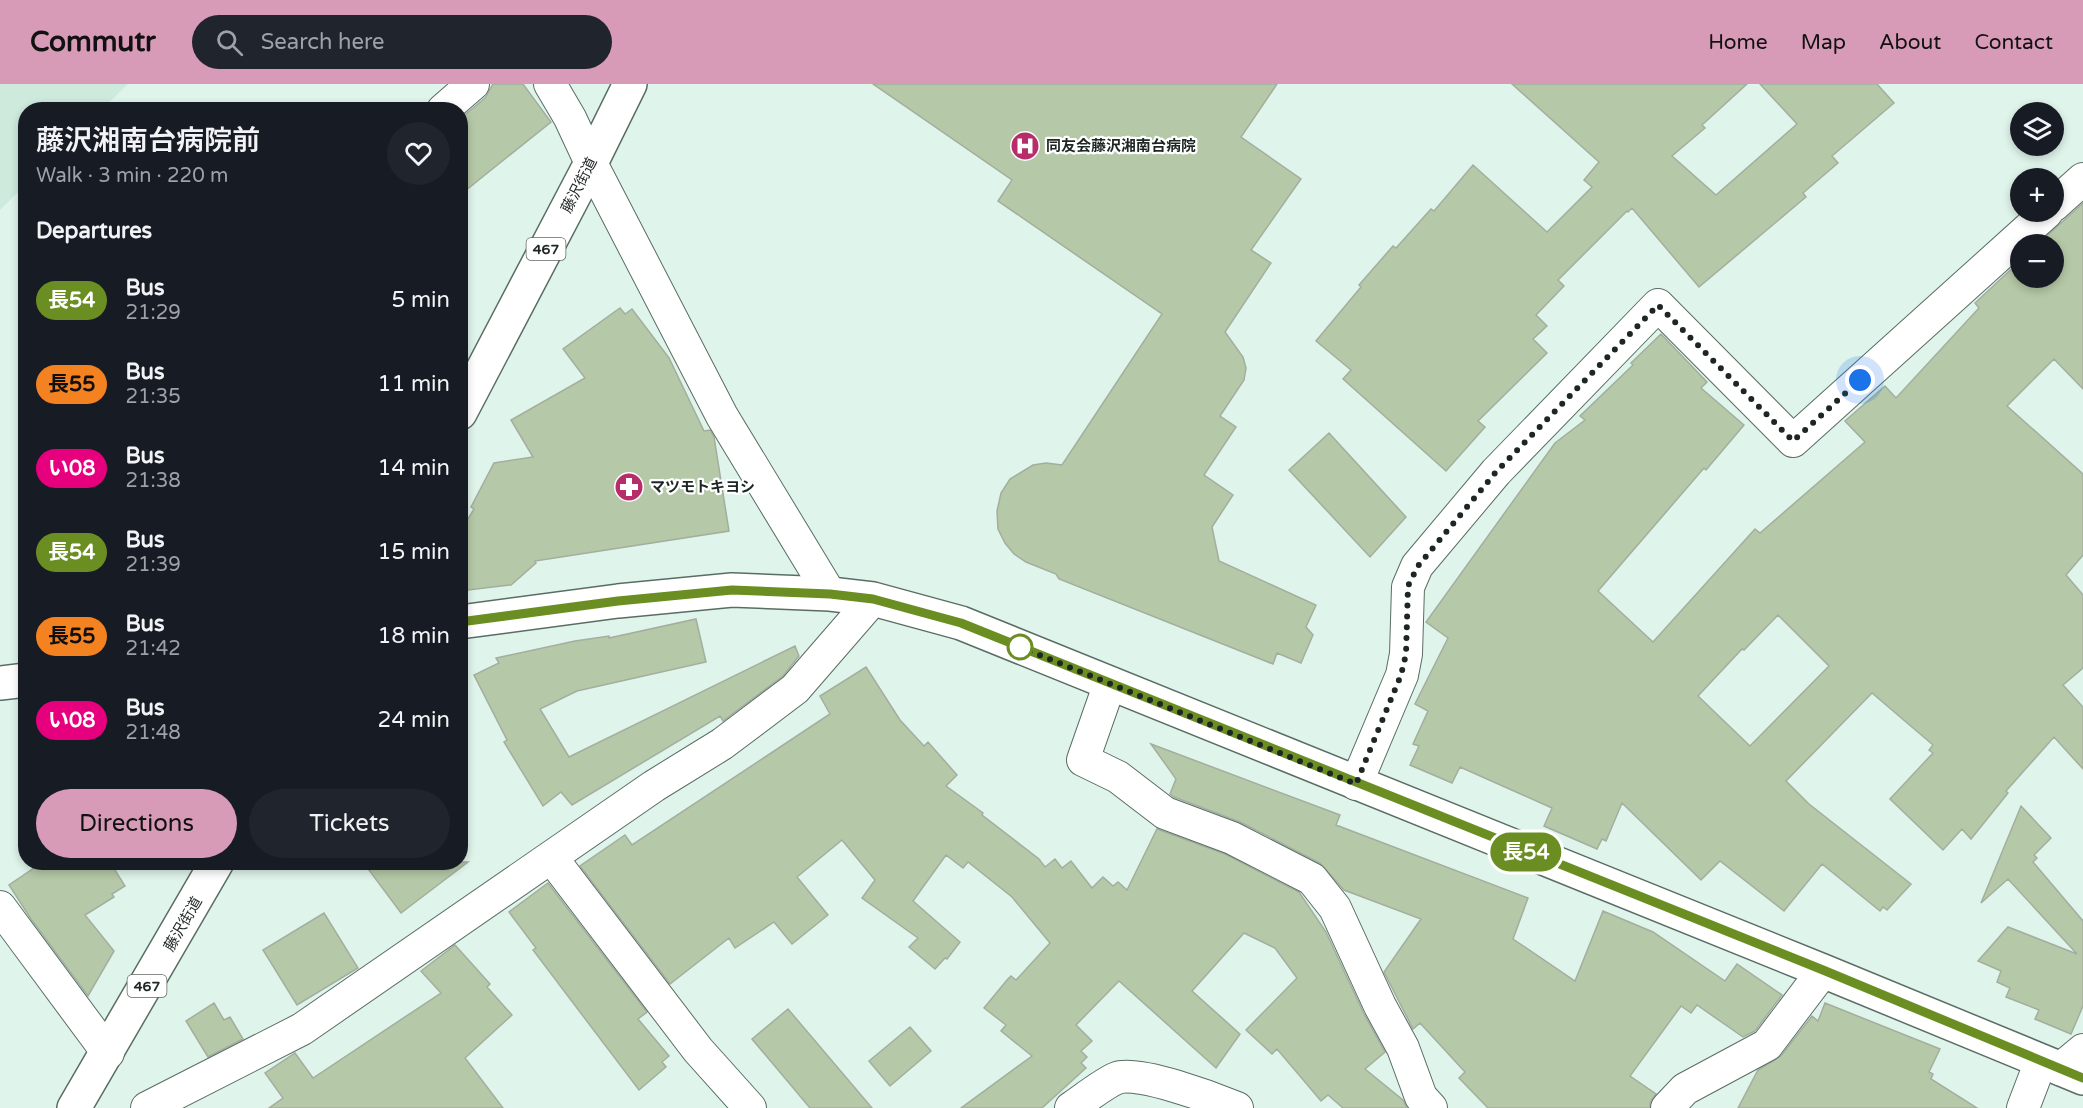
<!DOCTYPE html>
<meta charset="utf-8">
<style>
:root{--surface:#171b24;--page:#20242c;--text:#f1f3f6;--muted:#9ea1a6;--accent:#d79ab7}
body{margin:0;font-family:"Varela Round","Noto Sans JP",sans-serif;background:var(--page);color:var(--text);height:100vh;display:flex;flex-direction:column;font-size:22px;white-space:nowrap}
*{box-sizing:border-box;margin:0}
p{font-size:20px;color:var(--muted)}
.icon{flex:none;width:33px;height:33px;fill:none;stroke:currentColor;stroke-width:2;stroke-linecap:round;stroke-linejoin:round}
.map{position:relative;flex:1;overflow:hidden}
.side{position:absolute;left:18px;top:18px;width:450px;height:768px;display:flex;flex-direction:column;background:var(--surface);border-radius:24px;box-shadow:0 3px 9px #0003}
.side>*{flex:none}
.badge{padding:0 12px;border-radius:20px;font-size:21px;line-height:39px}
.fabs{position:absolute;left:2010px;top:18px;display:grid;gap:12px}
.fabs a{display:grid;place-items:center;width:54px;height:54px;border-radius:50%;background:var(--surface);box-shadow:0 3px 9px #0003;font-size:30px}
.you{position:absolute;width:30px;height:30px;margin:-15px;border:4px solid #fff;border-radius:50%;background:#1a73e8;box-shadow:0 0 0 9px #1a73e833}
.map>.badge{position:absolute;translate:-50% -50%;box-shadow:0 0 0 3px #fff}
h2{padding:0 18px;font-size:22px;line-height:54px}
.round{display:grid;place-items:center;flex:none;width:63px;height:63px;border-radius:32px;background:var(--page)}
.headline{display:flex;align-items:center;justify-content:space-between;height:102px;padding:0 18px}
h1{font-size:28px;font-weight:600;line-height:45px}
.button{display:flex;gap:12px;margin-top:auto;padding:12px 18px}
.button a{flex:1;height:69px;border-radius:36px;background:var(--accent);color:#111;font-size:24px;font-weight:600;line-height:69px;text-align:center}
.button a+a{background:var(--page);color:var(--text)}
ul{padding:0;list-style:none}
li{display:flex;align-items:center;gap:18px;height:84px;padding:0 18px}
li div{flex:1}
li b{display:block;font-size:22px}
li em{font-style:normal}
li .badge{min-width:66px;font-weight:700;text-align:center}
header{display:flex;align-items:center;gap:36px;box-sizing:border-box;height:84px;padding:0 30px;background:var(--accent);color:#111}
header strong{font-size:28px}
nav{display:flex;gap:33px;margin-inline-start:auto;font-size:21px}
.search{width:420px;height:54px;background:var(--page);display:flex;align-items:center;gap:15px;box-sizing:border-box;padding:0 21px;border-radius:33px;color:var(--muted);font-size:22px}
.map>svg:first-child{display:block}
.built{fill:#cdeadd}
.building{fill:#b5c8a7;stroke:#a4ae9e;stroke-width:1.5;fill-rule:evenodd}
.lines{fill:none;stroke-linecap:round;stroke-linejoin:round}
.street-casing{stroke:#5a6d64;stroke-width:34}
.secondary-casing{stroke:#5a6d64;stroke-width:36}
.highway-casing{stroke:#5a6d64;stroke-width:36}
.street{stroke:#fff;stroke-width:32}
.secondary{stroke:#fff;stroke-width:33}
.highway{stroke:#fff;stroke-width:33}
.line-casing{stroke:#fff;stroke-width:14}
.line{stroke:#6b8e23;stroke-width:9}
.walk{stroke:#1e2623;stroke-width:6;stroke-dasharray:0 10.8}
.stop-dot{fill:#fff;stroke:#6b8e23;stroke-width:3}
.labels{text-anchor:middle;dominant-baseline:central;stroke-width:4.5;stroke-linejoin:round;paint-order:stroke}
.shield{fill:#fff;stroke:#626765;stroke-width:1.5}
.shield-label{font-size:14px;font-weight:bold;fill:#1e2623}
.poi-label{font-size:15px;font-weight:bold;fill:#1e2623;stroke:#fff;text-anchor:start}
.street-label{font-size:15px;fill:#1e2623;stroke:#fff}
</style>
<header>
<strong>Commutr</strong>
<div class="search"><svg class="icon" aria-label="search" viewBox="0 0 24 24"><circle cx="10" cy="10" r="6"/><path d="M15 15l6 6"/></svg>Search here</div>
<nav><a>Home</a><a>Map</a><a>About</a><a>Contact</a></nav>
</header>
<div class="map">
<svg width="2083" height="1024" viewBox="0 0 2083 1024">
<rect width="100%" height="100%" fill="#dff4eb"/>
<path class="built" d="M 0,0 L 128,0 L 102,25 L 26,26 L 25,101 L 0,126 Z"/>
<path class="building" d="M 493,0 L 523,0 L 551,38 L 460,111 L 460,35 L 485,14 Z
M 873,0 L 1277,0 L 1241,53 L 1301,95 L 1251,166 L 1271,179 L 1225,248 L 1243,273 L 1246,284 L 1244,296 L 1220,332 L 1236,343 L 1204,391 L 1233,411 L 1212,443 L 1219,477 L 1316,521 L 1306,543 L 1313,551 L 1301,579 L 1277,569 L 1273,580 L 1059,495 L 1056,490 L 1026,478 L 1014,470 L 1005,459 L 998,445 L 997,427 L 1001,409 L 1010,395 L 1033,381 L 1046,379 L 1062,381 L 1162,230 L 998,117 L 1012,96 Z
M 1512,0 L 1747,0 L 1702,41 L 1705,44 L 1672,72 L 1716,111 L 1797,40 L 1760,0 L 1877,0 L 1894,19 L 1832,72 L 1838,79 L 1803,109 L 1806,113 L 1699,203 L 1632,124 L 1628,128 L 1627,127 L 1558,196 L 1564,202 L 1536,231 L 1547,242 L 1533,255 L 1547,269 L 1478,337 L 1485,343 L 1446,387 L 1343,295 L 1351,286 L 1316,257 L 1361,203 L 1359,201 L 1393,162 L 1396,164 L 1431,125 L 1434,127 L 1473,81 L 1547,148 L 1592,103 L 1584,96 L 1599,78 Z
M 2083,119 L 2083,305 L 2054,275 L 2007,322 L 2083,390 L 2083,471 L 2066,491 L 2083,511 L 2083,584 L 2063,601 L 2083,623 L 2083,685 L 2054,653 L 2006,707 L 2008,709 L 1971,755 L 1962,745 L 1943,766 L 1890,715 L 1933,669 L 1929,666 L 1933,661 L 1872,609 L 1786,697 L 1809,720 L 1911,800 L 1887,826 L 1883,823 L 1880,827 L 1822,780 L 1784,827 L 1720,777 L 1701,796 L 1622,719 L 1606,757 L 1602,755 L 1597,765 L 1544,742 L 1552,724 L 1460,683 L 1452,699 L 1410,681 L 1419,662 L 1413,660 L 1428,627 L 1415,620 L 1448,554 L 1426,538 L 1555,359 L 1585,336 L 1580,332 L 1633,281 L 1631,279 L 1661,250 L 1707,298 L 1701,304 L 1744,341 L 1706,386 L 1704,384 L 1598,507 L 1653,558 L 1755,445 L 1760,449 L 1865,358 L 1845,337 L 1885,302 L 1896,314 L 1979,224 L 1975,219 L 2020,177 L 2020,194 L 2054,194 L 2054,160 L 2038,160 ZM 1778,531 L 1829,582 L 1750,662 L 1698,612 L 1742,565 L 1744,566 Z
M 620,224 L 625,230 L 632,225 L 669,274 L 704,347 L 710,346 L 714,353 L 729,447 L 535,477 L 536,479 L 511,501 L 460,507 L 460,448 L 474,425 L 471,423 L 494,379 L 533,373 L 511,336 L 585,294 L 563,265 Z
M 1329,349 L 1406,433 L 1370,473 L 1289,386 Z
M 696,535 L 706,578 L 577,607 L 540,625 L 569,673 L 795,562 L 799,572 L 783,592 L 723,637 L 720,632 L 572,721 L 561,708 L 543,722 L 504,658 L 507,656 L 474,591 L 499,579 L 496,574 L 575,557 L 609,552 L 609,554 Z
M 866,583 L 900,636 L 924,662 L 928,658 L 957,691 L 946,702 L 983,729 L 982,731 L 1039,775 L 1045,783 L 1055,775 L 1062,784 L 1071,777 L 1092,804 L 1103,793 L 1113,802 L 1118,798 L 1127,806 L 1157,745 L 1225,770 L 1299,808 L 1326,848 L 1364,930 L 1385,968 L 1365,985 L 1403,1016 L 1407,1024 L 1343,1024 L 1328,1011 L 1321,1017 L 1277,965 L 1272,970 L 1246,946 L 1297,894 L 1275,864 L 1244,849 L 1192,907 L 1240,950 L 1216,984 L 1119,897 L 1076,941 L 1092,957 L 1081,967 L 1087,973 L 1081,979 L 1086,984 L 1042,1024 L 961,1024 L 1032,972 L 1001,947 L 1006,941 L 984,924 L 1007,896 L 1011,892 L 1016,896 L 1050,859 L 1012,813 L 968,778 L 963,784 L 946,771 L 913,817 L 960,858 L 947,875 L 945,874 L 935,885 L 909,863 L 918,854 L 862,814 L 875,796 L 842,756 L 797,793 L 828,831 L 792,860 L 774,838 L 735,864 L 729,854 L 670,900 L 580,782 L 625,751 L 632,761 L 830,630 L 820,612 Z
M 1151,660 L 1340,731 L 1336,741 L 1528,814 L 1513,855 L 1575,897 L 1603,827 L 1653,848 L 1725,897 L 1737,880 L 1782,911 L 1755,947 L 1743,953 L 1697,921 L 1691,929 L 1681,922 L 1630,992 L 1656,1010 L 1650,1019 L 1650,1024 L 1488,1024 L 1459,994 L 1465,988 L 1420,939 L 1413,945 L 1384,888 L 1421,835 L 1344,806 L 1320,779 L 1240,738 L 1174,713 L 1170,710 L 1176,695 Z
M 2021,722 L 2051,754 L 2034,771 L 2037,774 L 2033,778 L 2083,837 L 2083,922 L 2071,950 L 2035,935 L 2039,926 L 2006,913 L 2010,904 L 1997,898 L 2001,887 L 1978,877 L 2008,843 L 2077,870 L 2008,795 L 1981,819 Z
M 43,778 L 110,778 L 125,802 L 112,810 L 114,813 L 85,831 L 114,867 L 88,912 L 31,835 L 9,801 Z
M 363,778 L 468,778 L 401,829 Z
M 548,799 L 647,928 L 638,935 L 669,972 L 662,978 L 666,983 L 639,1006 L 533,866 L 536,864 L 509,828 Z
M 324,829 L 358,884 L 297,921 L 263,866 Z
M 455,861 L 490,900 L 487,903 L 512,931 L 465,974 L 503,1024 L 269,1024 L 283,1014 L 265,989 L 295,969 L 313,994 L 441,909 L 421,887 Z
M 214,919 L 224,936 L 230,933 L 243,955 L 208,973 L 186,937 Z
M 1825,919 L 1940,965 L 1929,988 L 1933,990 L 1931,995 L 1977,1024 L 1738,1024 L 1758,986 L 1781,972 L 1812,932 L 1818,937 Z
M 788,925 L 872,1024 L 810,1024 L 752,955 Z
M 910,943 L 931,967 L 890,1002 L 869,977 Z"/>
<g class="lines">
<g class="street-casing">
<path id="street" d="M 550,0 L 570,34 L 591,79 L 722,332 L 830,510
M 443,26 L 473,0
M 2054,121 L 2083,95
M 1110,599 L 1083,676 L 1118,693 L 1165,729 L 1232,754 L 1312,795 L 1335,824 L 1380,922 L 1403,964 L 1421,1013 L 1431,1024
M 1356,700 L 1402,591 L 1406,570 L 1408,503 L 1417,482 L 1496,388 L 1658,221 L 1793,357 L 2047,128
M 551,773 L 698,966 L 750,1024
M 0,823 L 108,969
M 2060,985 L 2083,966
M 147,1024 L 302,945 L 654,702 L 722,660 L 795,605 L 873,515
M 1071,1024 C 1083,1016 1104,999 1117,994 C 1138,986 1215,1015 1237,1024
M 1667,1024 L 1685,1005 L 1767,961 L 1823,887
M 2023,1024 L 2041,977"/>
</g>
<g class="secondary-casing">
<path id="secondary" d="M 460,538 L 618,517 L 732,506 L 830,510 L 873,515 L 961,539 L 1823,887 L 2083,994
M 0,599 L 26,596"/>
</g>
<g class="highway-casing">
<path id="highway" d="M 460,329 L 591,79 L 630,0
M 74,1024 L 217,778"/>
</g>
<use href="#street" class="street"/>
<use href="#secondary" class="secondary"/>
<use href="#highway" class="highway"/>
</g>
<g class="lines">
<g class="line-casing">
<path id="line" d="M 460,538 L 618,517 L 732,506 L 830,510 L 873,515 L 961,539 L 1823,886 L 2083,994"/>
</g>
<use href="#line" class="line"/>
<path class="walk" d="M 1020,563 L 1356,700 L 1401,591 L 1406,570 L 1408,502 L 1418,482 L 1496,388 L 1658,221 L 1793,357 L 1860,296"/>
</g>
<defs>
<g id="hospital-disc" transform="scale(1.5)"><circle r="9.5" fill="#b72d69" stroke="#fff"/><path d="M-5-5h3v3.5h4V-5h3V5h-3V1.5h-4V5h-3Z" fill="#fff"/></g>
<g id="pharmacy-disc" transform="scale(1.5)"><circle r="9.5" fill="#b72d69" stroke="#fff"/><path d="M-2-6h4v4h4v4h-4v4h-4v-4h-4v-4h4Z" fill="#fff"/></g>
</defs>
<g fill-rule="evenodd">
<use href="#hospital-disc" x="1025" y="62"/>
<use href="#pharmacy-disc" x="629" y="403"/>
</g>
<circle class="stop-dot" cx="1020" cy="563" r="12"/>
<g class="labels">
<g class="shield">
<rect x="526.5" y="154" width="39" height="22" rx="4.5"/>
<rect x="127.5" y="891" width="39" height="22" rx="4.5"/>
</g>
<g class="shield-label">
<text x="546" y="165">467</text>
<text x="147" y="902">467</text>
</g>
<g class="poi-label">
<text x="1046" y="62">同友会藤沢湘南台病院</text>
<text x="650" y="403">マツモトキヨシ</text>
</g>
<g class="street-label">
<text transform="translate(579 101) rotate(-63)">藤沢街道</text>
<text transform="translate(183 840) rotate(-60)">藤沢街道</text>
</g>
</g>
</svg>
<div class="fabs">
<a><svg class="icon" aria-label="layers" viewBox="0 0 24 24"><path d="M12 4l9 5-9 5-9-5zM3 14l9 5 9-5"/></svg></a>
<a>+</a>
<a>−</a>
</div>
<div class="you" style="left:1860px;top:296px"></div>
<b class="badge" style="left:1526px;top:768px;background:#6b8e23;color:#fff">長54</b>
<section class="side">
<div class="headline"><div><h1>藤沢湘南台病院前</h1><p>Walk · 3 min · 220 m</p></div><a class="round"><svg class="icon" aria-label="heart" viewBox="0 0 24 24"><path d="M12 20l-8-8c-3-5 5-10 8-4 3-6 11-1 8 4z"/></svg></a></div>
<h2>Departures</h2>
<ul>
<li><span class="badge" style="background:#6b8e23;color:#fff">長54</span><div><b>Bus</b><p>21:29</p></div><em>5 min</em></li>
<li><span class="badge" style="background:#f58220;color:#111">長55</span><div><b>Bus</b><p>21:35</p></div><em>11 min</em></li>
<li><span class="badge" style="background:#e6007e;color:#fff">い08</span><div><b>Bus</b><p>21:38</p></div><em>14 min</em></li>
<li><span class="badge" style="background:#6b8e23;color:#fff">長54</span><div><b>Bus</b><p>21:39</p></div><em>15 min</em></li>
<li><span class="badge" style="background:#f58220;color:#111">長55</span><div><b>Bus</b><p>21:42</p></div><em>18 min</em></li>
<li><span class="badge" style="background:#e6007e;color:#fff">い08</span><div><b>Bus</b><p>21:48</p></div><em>24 min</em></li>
</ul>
<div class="button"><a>Directions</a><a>Tickets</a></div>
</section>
</div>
